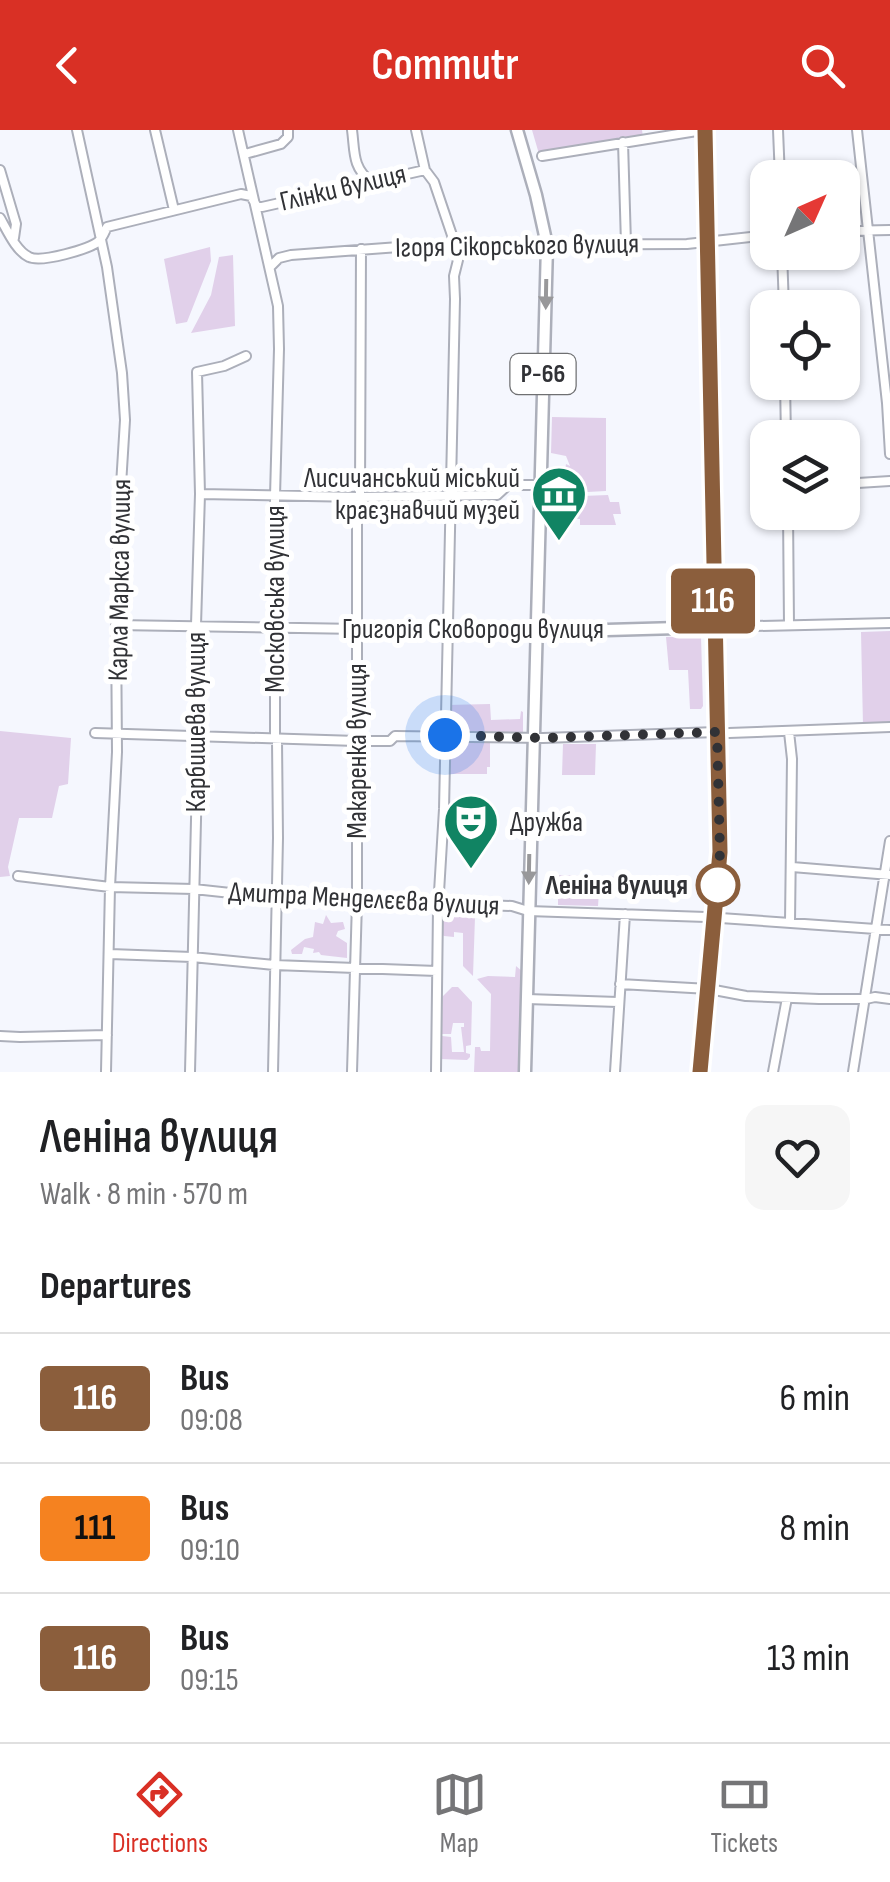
<!DOCTYPE html>
<meta charset="utf-8">
<style>
:root{--surface:#fff;--page:#f6f6f6;--text:#202124;--muted:#757577;--line:#e0e0e0;--accent:#d93025}
body{margin:0;font-family:"Sofia Sans Condensed",sans-serif;background:var(--page);color:var(--text);height:100vh;display:flex;flex-direction:column;font-size:38px;white-space:nowrap}
*{box-sizing:border-box;margin:0}
p{font-size:32px;color:var(--muted)}
.icon{flex:none;width:55px;height:55px;fill:none;stroke:currentColor;stroke-width:2;stroke-linecap:round;stroke-linejoin:round}
.map{position:relative;height:942px;overflow:hidden}
.details{display:flex;flex-direction:column;background:var(--surface);flex:1}
.details>*{flex:none}
.badge{padding:0 20px;border-radius:8px;font-size:35px;line-height:65px}
.needle{width:65px;rotate:45deg}
.fabs{position:absolute;left:750px;top:30px;display:grid;gap:20px}
.fabs a{display:grid;place-items:center;width:110px;height:110px;border-radius:20px;background:var(--surface);box-shadow:0 2px 8px #0004;font-size:50px}
.you{position:absolute;width:50px;height:50px;margin:-25px;border:8px solid #fff;border-radius:50%;background:#1a73e8;box-shadow:0 0 0 15px #1a73e833}
.map>.badge{position:absolute;translate:-50% -50%;box-shadow:0 0 0 5px #fff}
h2{padding:0 40px;font-size:38px;line-height:90px}
.round{display:grid;place-items:center;flex:none;width:105px;height:105px;border-radius:20px;background:var(--page)}
.head{display:flex;align-items:center;justify-content:space-between;height:170px;padding:0 40px}
h1{font-size:48px;font-weight:600;line-height:75px}
ul{padding:0;list-style:none}
li{display:flex;align-items:center;gap:30px;height:130px;padding:0 40px;border-top:2px solid var(--line)}
li div{flex:1}
li b{display:block;font-size:38px}
li em{font-style:normal}
li .badge{min-width:110px;font-weight:700;text-align:center}
header{display:flex;justify-content:space-between;align-items:center;height:130px;padding:0 40px;background:var(--accent);color:#fff;font-size:45px;font-weight:600}
.dock{display:flex;justify-content:space-around;align-items:center;height:140px;border-top:2px solid var(--line);background:var(--surface);font-size:28px;color:var(--muted)}
.dock a{display:grid;justify-items:center;gap:5px}
.dock .on{color:var(--accent)}
.map>svg:first-child{display:block}
.green{fill:#e1d0ea}
.lines{fill:none;stroke-linecap:round;stroke-linejoin:round}
.minor-casing{stroke:#acafba;stroke-width:12}
.major-casing{stroke:#acafba;stroke-width:15}
.minor{stroke:#fff;stroke-width:8}
.major{stroke:#fff;stroke-width:10}
.oneway{fill:#98989a}
.line-casing{stroke:#fff;stroke-width:22}
.line{stroke:#8b5e3c;stroke-width:15}
.walk{stroke:#313236;stroke-width:10;stroke-dasharray:0 18}
.stop-dot{fill:#fff;stroke:#8b5e3c;stroke-width:5}
.labels{text-anchor:middle;dominant-baseline:central;stroke-width:10;stroke-linejoin:round;paint-order:stroke}
.shield{fill:#fff;stroke:#6f7072;stroke-width:2.5}
.shield-label{font-size:25px;font-weight:bold;fill:#313236}
.street-label{font-size:28px;fill:#313236;stroke:#fff}
.poi-label{font-size:28px;fill:#313236;stroke:#fff;text-anchor:end}
.stop-label{font-size:28px;font-weight:bold;fill:#313236;stroke:#fff;text-anchor:end}
</style>
<header><svg class="icon" aria-label="back" viewBox="0 0 24 24"><path d="M15 5l-7 7 7 7"/></svg>Commutr<svg class="icon" aria-label="search" viewBox="0 0 24 24"><circle cx="10" cy="10" r="6"/><path d="M15 15l6 6"/></svg></header>
<div class="map">
<svg width="890" height="942" viewBox="0 0 890 942">
<rect width="100%" height="100%" fill="#f5f7fe"/>
<path class="green" d="M 532,0 L 642,0 L 643,7 L 539,24 Z
M 210,117 L 211,131 L 187,192 L 176,194 L 164,129 Z
M 233,125 L 235,196 L 191,203 L 211,165 L 219,127 Z
M 552,287 L 606,288 L 606,361 L 550,364 L 550,354 L 563,355 L 567,344 L 565,341 L 566,334 L 570,336 L 566,326 L 551,323 Z
M 608,365 L 610,372 L 619,372 L 621,384 L 613,384 L 616,395 L 580,395 L 580,389 L 556,388 L 557,367 Z
M 890,501 L 890,594 L 863,596 L 861,502 Z
M 701,506 L 703,576 L 701,579 L 690,579 L 688,540 L 669,540 L 666,507 Z
M 490,574 L 491,590 L 520,589 L 521,581 L 523,582 L 523,605 L 449,603 L 447,575 Z
M 0,601 L 71,608 L 68,654 L 59,656 L 52,688 L 19,688 L 8,737 L 10,746 L 0,747 Z
M 448,607 L 490,611 L 490,637 L 487,637 L 487,644 L 446,644 Z
M 563,614 L 596,614 L 595,645 L 562,645 Z
M 558,745 L 623,747 L 623,762 L 599,762 L 598,776 L 558,775 Z
M 443,778 L 462,778 L 475,787 L 473,846 L 463,836 L 463,803 L 454,802 L 454,807 L 444,806 L 441,803 Z
M 326,785 L 331,793 L 343,792 L 345,799 L 338,801 L 336,806 L 347,813 L 347,828 L 321,825 L 319,822 L 313,823 L 314,819 L 304,817 L 302,824 L 292,824 L 291,820 L 305,809 L 313,807 L 315,792 L 323,794 Z
M 516,836 L 523,842 L 521,942 L 474,942 L 475,917 L 480,917 L 481,921 L 490,921 L 491,864 L 477,849 L 488,846 L 515,847 Z
M 452,857 L 458,857 L 472,872 L 471,915 L 466,916 L 466,923 L 470,924 L 470,927 L 467,930 L 440,929 L 438,909 L 442,906 L 451,907 L 452,922 L 464,922 L 461,897 L 464,897 L 464,893 L 453,893 L 451,904 L 442,904 L 438,901 L 439,870 Z"/>
<g class="lines">
<g class="minor-casing">
<path id="minor" d="M 77,0 L 107,137 L 122,243 L 125,290 L 119,388 L 116,495 L 117,622 L 110,757 L 106,942
M 155,0 L 174,80
M 238,0 L 278,176 L 279,219 L 275,366 L 275,607 L 277,611 L 278,708 L 273,942
M 352,0 C 355,22 352,37 371,52
M 416,0 L 425,40 L 434,52 L 459,126 L 454,146 L 455,169 L 444,679 L 438,779 L 436,942
M 778,0 L 780,48
M 857,0 L 887,273 L 890,324
M 623,12 L 626,114
M 245,24 L 281,14 L 288,7 L 288,0
M 542,26 L 703,0
M 0,40 L 16,94 L 14,108
M 0,88 C 7,100 16,121 29,127 C 41,133 90,119 99,111 C 103,107 105,101 107,97 L 241,64 L 251,66 L 257,77 L 262,77 L 425,40
M 842,101 L 890,100
M 782,122 L 784,178
M 270,137 L 279,128 L 291,125 L 426,115 L 687,114 L 768,105
M 785,252 L 786,308
M 842,354 L 890,351
M 200,364 L 360,367 L 497,365 L 508,355 L 540,355
M 788,382 L 789,495
M 116,495 L 535,502
M 714,497 L 890,493
M 789,602 L 792,629 L 790,792
M 95,603 L 357,611 L 390,611 L 395,606 L 543,608 L 717,602
M 729,603 L 890,597
M 792,737 L 890,745
M 18,746 L 110,757 L 194,759 L 277,768 L 512,776 L 528,781 L 706,787 L 890,800
M 110,824 L 192,827 L 274,835 L 437,841
M 620,854 L 709,859 L 746,866 L 819,869 L 866,869 L 875,867 L 890,869
M 527,869 L 618,872
M 0,906 L 20,907 L 107,905
M 190,942 L 198,606 L 196,495 L 200,364 L 197,242 L 224,236 L 246,226
M 352,942 L 357,772 L 357,385 L 360,363 L 361,119
M 615,942 L 625,784
M 773,942 L 787,868
M 853,942 L 890,711"/>
</g>
<g class="major-casing">
<path id="major" d="M 517,0 L 536,65 L 547,115 L 525,942
M 535,502 L 714,497
M 700,942 L 720,722 L 704,0"/>
</g>
<use href="#minor" class="minor"/>
<use href="#major" class="major"/>
</g>
<defs><path id="oneway-solid" d="M-6-.8H1V-3.2L6.5 0L1 3.2V.8H-6Z" transform="scale(2.5)"/></defs>
<g class="oneway">
<use href="#oneway-solid" transform="translate(546 164) rotate(91)"/>
<use href="#oneway-solid" transform="translate(529 739) rotate(91)"/>
</g>
<g class="lines">
<g class="line-casing">
<path id="line" d="M 700,942 L 720,722 L 705,0"/>
</g>
<use href="#line" class="line"/>
<path class="walk" d="M 445,605 L 543,608 L 717,602 L 720,722 L 718,755"/>
</g>
<defs>
<g id="museum-pin" transform="scale(2.875)"><path d="M0 17L-7.5 6A9.5 9.5 0 1 1 7.5 6Z" fill="#118463" stroke="#fff"/><path d="M0-6L6-3V-2H-6V-3ZM-5-1h2V3h-2ZM-1-1h2V3h-2ZM3-1h2V3H3ZM-6 4H6V6H-6Z" fill="#fff"/></g>
<g id="theatre-pin" transform="scale(2.875)"><path d="M0 17L-7.5 6A9.5 9.5 0 1 1 7.5 6Z" fill="#118463" stroke="#fff"/><path d="M-5-5.5Q0-4 5-5.5V0Q5 5 0 6Q-5 5-5 0ZM-3.3-2.5H-1v1.5H-3.3ZM1-2.5H3.3v1.5H1ZM-2.8 1Q0 5.5 2.8 1Z" fill="#fff"/></g>
</defs>
<g fill-rule="evenodd">
<use href="#museum-pin" x="559" y="364"/>
<use href="#theatre-pin" x="471" y="692"/>
</g>
<circle class="stop-dot" cx="718" cy="755" r="20"/>
<g class="labels">
<rect class="shield" x="510.5" y="224" width="65" height="40" rx="8"/>
<g class="shield-label">
<text x="543" y="244">Р-66</text>
</g>
<g class="street-label">
<text transform="translate(343 58) rotate(-13)">Глінки вулиця</text>
<text transform="translate(517 116) rotate(-1)">Ігоря Сікорського вулиця</text>
<text transform="translate(120 450) rotate(-89)">Карла Маркса вулиця</text>
<text transform="translate(275 469) rotate(-90)">Московська вулиця</text>
<text x="473" y="499">Григорія Сковороди вулиця</text>
<text transform="translate(196 592) rotate(-90)">Карбишева вулиця</text>
<text transform="translate(357 621) rotate(-90)">Макаренка вулиця</text>
<text transform="translate(364 769) rotate(3)">Дмитра Менделєєва вулиця</text>
</g>
<g class="poi-label">
<text x="520" y="348">Лисичанський міський<tspan x="520" dy="32">краєзнавчий музей</tspan></text>
<text x="510" y="692" text-anchor="start">Дружба</text>
</g>
<g class="stop-label">
<text x="688" y="755">Леніна вулиця</text>
</g>
</g>
</svg>
<div class="fabs">
<a><svg class="needle" viewBox="-14 -14 28 28"><path d="M0-13l5 13h-10z" fill="#e53935"/><path d="M0 13l5-13h-10z" fill="#757577"/></svg></a>
<a><svg class="icon" aria-label="locate" viewBox="0 0 24 24"><circle cx="12" cy="12" r="6"/><path d="M12 2v4M12 18v4M2 12h4M18 12h4"/></svg></a>
<a><svg class="icon" aria-label="layers" viewBox="0 0 24 24"><path d="M12 4l9 5-9 5-9-5zM3 14l9 5 9-5"/></svg></a>
</div>
<div class="you" style="left:445px;top:605px"></div>
<b class="badge" style="left:713px;top:471px;background:#8b5e3c;color:#fff">116</b>
</div>
<section class="details">
<div class="head"><div><h1>Леніна вулиця</h1><p>Walk · 8 min · 570 m</p></div><a class="round"><svg class="icon" aria-label="heart" viewBox="0 0 24 24"><path d="M12 20l-8-8c-3-5 5-10 8-4 3-6 11-1 8 4z"/></svg></a></div>
<h2>Departures</h2>
<ul>
<li><span class="badge" style="background:#8b5e3c;color:#fff">116</span><div><b>Bus</b><p>09:08</p></div><em>6 min</em></li>
<li><span class="badge" style="background:#f58220;color:#111">111</span><div><b>Bus</b><p>09:10</p></div><em>8 min</em></li>
<li><span class="badge" style="background:#8b5e3c;color:#fff">116</span><div><b>Bus</b><p>09:15</p></div><em>13 min</em></li>
</ul>
</section>
<nav class="dock">
<a class="on"><svg class="icon" aria-label="directions" viewBox="0 0 24 24"><path d="M12 3l9 9-9 9-9-9zM9 14v-3h6M13 9l2 2-2 2"/></svg>Directions</a>
<a><svg class="icon" aria-label="map" viewBox="0 0 24 24"><path d="M3 6l6-2 6 2 6-2v14l-6 2-6-2-6 2zM9 4v14M15 6v14"/></svg>Map</a>
<a><svg class="icon" aria-label="tickets" viewBox="0 0 24 24"><path d="M3 7h18v10H3zM15 7v10"/></svg>Tickets</a>
</nav>
